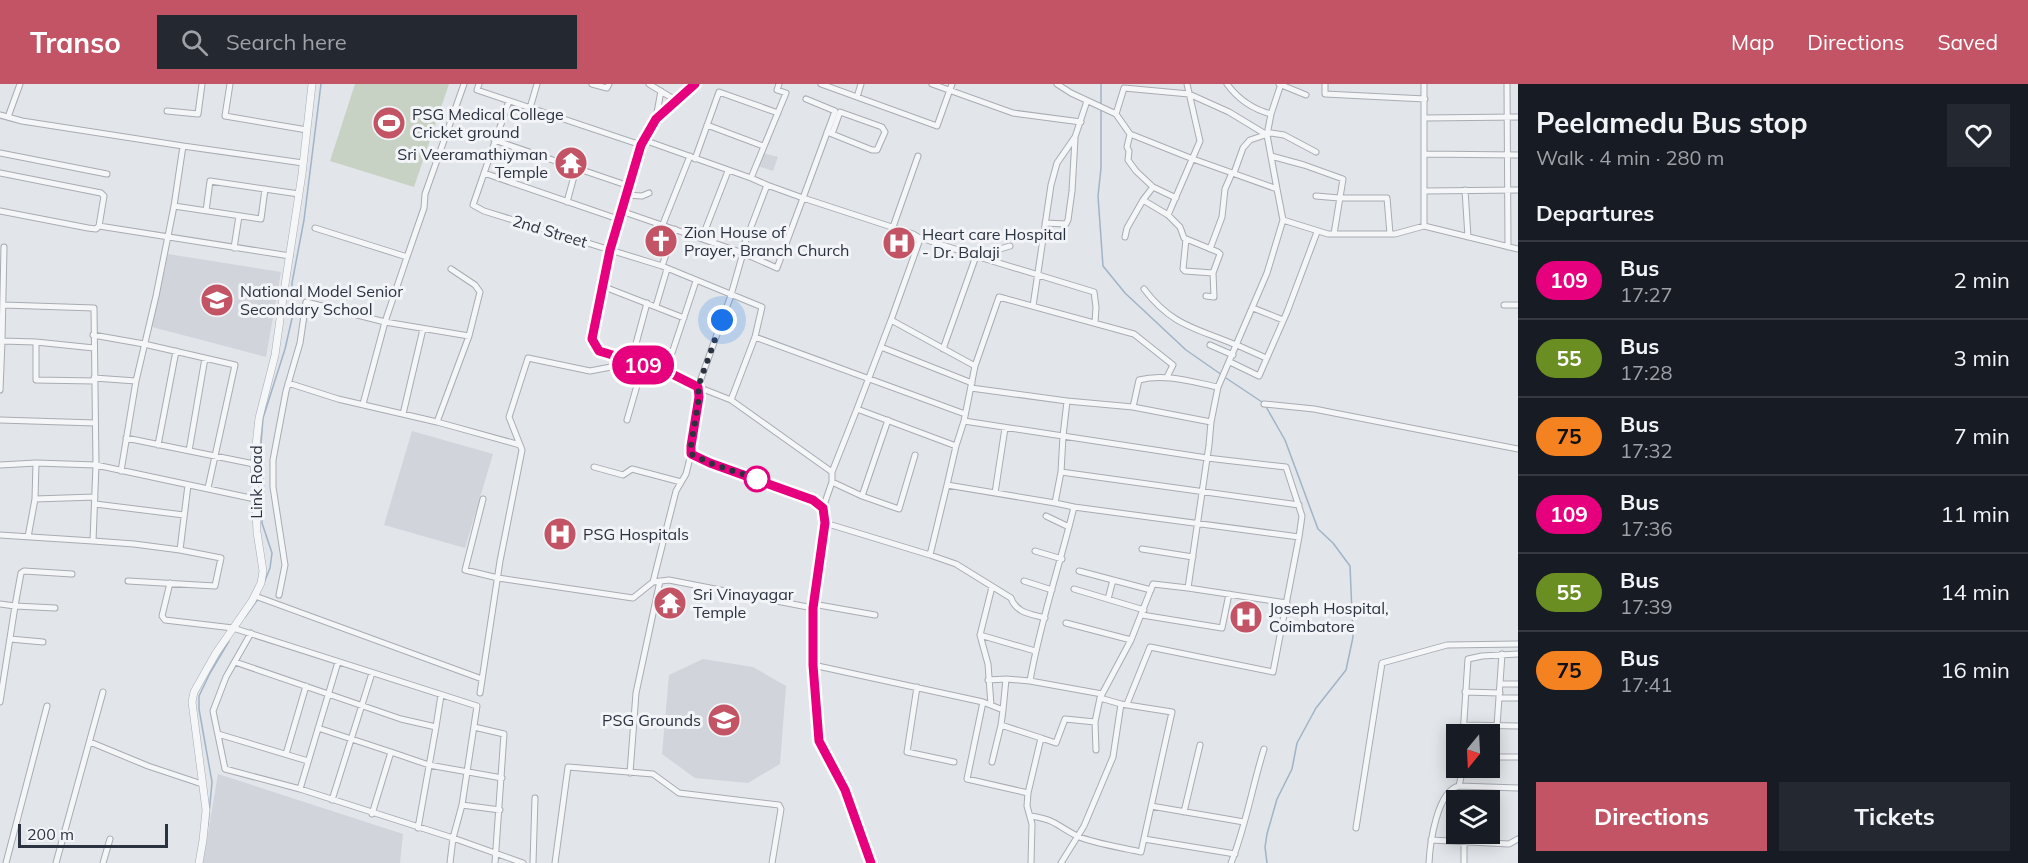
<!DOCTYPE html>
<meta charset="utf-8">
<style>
:root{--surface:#171b24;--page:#242831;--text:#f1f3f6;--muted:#9ea1a6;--line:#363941;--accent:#c25465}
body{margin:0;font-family:Mulish,sans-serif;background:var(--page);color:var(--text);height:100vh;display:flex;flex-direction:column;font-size:22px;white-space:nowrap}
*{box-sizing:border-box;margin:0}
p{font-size:20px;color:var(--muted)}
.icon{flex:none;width:33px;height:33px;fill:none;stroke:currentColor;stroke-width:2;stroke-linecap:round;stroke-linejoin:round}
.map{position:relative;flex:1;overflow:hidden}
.drawer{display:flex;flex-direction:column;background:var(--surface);width:510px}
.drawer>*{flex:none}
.badge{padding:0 12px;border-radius:20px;font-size:21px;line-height:39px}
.needle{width:39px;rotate:198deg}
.fabs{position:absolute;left:1446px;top:640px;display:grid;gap:12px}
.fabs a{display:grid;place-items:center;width:54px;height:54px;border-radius:0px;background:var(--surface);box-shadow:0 3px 15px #0003;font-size:30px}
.scale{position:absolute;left:18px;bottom:15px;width:150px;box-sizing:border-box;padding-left:6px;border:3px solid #2c3340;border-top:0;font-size:16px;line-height:21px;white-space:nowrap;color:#2c3340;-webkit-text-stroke:4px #f2f4f7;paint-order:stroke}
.you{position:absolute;width:30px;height:30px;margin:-15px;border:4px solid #fff;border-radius:50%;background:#1a73e8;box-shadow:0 0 0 9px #1a73e833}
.map>.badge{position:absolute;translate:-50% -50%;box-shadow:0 0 0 3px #fff}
h2{padding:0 18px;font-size:22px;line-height:54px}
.round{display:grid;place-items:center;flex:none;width:63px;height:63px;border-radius:0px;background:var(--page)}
.overview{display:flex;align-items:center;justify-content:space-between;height:102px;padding:0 18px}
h1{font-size:28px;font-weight:700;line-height:45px}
.button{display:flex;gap:12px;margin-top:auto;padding:12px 18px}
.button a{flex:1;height:69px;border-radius:0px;background:var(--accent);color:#fff;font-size:24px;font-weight:700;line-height:69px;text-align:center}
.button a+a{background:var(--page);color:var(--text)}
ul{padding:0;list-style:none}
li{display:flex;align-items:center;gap:18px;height:78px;padding:0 18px;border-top:2px solid var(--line)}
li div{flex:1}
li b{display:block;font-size:22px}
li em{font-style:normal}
li .badge{min-width:66px;font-weight:700;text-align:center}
header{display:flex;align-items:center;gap:36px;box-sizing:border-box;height:84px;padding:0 30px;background:var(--accent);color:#fff}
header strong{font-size:28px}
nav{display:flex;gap:33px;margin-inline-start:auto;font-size:21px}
.search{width:420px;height:54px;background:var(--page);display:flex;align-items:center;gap:15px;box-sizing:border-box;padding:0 21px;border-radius:0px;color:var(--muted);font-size:22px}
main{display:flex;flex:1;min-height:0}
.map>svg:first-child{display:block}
.built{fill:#d1d4db}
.green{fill:#c8d2c4}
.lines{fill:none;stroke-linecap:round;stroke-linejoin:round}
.stream{stroke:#a1b3c6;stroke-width:1.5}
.minor-casing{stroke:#a8acb3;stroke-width:7}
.tertiary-casing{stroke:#a8acb3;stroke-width:8}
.minor{stroke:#f5f6f8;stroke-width:5}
.tertiary{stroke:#f5f6f8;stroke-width:7}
.line-casing{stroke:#fff;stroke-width:14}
.line{stroke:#e6007e;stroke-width:9}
.walk{stroke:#2c3340;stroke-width:6;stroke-dasharray:0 10.8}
.stop-dot{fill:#fff;stroke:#e6007e;stroke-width:3}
.labels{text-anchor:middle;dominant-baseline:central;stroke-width:6;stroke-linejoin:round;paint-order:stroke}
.poi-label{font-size:16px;fill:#2c3340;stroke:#f2f4f7;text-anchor:start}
.street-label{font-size:16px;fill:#2c3340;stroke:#f2f4f7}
</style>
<header>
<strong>Transo</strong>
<div class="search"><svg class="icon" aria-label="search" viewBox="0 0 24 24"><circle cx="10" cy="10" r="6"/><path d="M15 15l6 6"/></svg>Search here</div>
<nav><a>Map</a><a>Directions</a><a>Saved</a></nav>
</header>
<main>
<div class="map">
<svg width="1518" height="779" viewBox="0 0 1518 779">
<rect width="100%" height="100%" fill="#e2e5e9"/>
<path class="built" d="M 763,69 L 778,73 L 773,87 L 758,82 Z
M 889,146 L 915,154 L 909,173 L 883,164 Z
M 168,170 L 281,188 L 266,273 L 152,243 Z
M 412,347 L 493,370 L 465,464 L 384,441 Z
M 703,575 L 753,583 L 786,602 L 780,680 L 748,699 L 695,694 L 662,670 L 669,591 Z
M 218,690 L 403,750 L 400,779 L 203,779 Z"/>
<path class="green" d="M 355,0 L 449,0 L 414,103 L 330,77 Z"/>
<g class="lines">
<path class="stream" d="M 1101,0 L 1101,20
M 1101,25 L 1101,84 L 1098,112 L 1103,182 L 1125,209 L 1186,266 L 1222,291
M 1226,294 L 1262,318
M 1265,321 L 1285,356 L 1318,445 L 1333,459 L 1350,482 L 1353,553 L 1346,586 L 1316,624 L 1297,659 L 1292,685 L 1277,715 L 1267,750 L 1265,763 L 1267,779
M 264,499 L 270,484 L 272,469 L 262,439 L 264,405 L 260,373 L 263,334 L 285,265 L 293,230 L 292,199 L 304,136 L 321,0
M 245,533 L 258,515
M 208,741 L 212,698 L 199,625 L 199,612 L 210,589 L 229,557"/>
<g class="minor-casing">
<path id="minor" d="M 230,0 L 225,32 L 307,46
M 479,0 L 477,6 L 641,61
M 592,0 L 607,4 L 609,0
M 649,0 L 677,17
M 821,0 L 937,42 L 952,0
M 932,0 L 1013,29 L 1081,38
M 1057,0 L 1071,9 L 1116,30 L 1130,50 L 1193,75 L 1277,105 L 1283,136 L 1328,150 L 1395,150 L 1424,142 L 1518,165
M 1227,0 C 1238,15 1252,25 1271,30
M 1279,0 L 1306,11
M 1325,0 L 1325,10 L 1425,15
M 1507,0 L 1508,163
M 857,13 L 861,0
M 806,15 L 835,27 L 803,114 L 913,150 L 918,153 L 919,158 L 891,236
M 509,17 L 473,121 L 484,127 L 662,182 L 762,223 L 755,253 L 731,316 L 698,303 L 730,214 L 731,211 L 743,169 L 777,184 L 803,114 L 767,101
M 530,24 L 537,0
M 167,27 L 198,30 L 202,0
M 1116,30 L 1124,4 L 1189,10 L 1229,28 L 1267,51
M 0,31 L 22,37 L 183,62 L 174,122 L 156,212 L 136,297 L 121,387
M 8,33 L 20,0
M 656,34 L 661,7
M 1425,34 L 1518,33
M 707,41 L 763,62
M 827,48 L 872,66 L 877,66 L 885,48 L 882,43 L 840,28 L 832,50
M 1130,50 L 1127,63 L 1129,67 L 1128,76 L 1136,87 L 1153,103 L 1143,116 L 1168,131 L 1200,57 L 1187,0
M 494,56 L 629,102
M 644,56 L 751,94 L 786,9 L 777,6 L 779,0
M 183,62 L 303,79
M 0,69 L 107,90
M 1424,70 L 1518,71
M 1271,72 L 1304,81 L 1343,95 L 1334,150
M 695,75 L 719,8 L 778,29
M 0,89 L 101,109 L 104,112 L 99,142
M 484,89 L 618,135
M 1234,89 L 1243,64 L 1250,56 L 1271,49 L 1284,51 L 1316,68
M 1153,103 L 1176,114
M 1277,105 L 1267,51 L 1271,30 L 1281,0
M 1465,106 L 1468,153
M 1425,107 L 1518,106
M 626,111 L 642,112 L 649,109
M 1316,112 L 1339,114 L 1387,114 L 1390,150
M 567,118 L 576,85
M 174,122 L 261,135 L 265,105
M 0,127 L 88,144 L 96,145 L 99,142 L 290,172
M 206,127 L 210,97 L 299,110
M 621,127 L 743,169 L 743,164 L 767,101 L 751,94
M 1168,131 L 1180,143 L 1184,154 L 1218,168 L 1220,170 L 1213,189 L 1214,213 L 1206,212
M 1045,139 L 1066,140 L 1068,136 L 1072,107 L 1075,55
M 663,140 L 690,72
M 1424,142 L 1424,0
M 893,143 L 918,72
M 315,144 L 407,173 L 385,238 L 363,320
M 918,153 L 976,172 L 1010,162
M 1125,153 L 1127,144 L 1143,116
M 702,154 L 728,87
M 1186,155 L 1183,185 L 1185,187 L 1213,189
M 4,163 L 2,257 L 36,258 L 36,296 L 95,297
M 234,164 L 239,132
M 1210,165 L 1222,133 L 1225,105 L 1232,89
M 407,173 L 424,124 L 425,110 L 464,0
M 662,182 L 675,145
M 451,185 L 475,201 L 480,208 L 469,252
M 602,202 L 684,234
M 1144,205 C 1172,242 1196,244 1236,261
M 1504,221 L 1518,221
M 656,222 L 667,185
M 1033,222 L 1051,101 L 1057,79 L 1075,53 L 1087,17
M 1253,224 L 1283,236
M 93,251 L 144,260 L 235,281 L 208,404
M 755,253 L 965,330
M 0,256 L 2,257 L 0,306
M 36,258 L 94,264
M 1210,261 L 1233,271
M 1237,261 L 1266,274
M 881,263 L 972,299
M 943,265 L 976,172 L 1094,208 L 1096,223 L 1095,239
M 631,278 L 647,219
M 1230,278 L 1259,292 L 1287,228 L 1317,148
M 975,282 L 999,213 L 1134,250 L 1173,281 L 1167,293
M 666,287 L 696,197
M 94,294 L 136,297
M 288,299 L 338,315 L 437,338
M 1218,303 L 1267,189 L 1283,136
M 971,304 L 1067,317
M 731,316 L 832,388
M 1264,320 L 1314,325 L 1518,365
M 1133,323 L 1211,338
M 857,325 L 891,236 L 975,282 L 964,337
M 403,330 L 423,245
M 0,336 L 95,339
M 126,354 L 254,380
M 158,361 L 176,267
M 956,362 L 947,401 L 1055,419
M 189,367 L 205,274
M 0,381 L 36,379 L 96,381 L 255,415
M 594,383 L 623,391 L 632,385 L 681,398
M 1061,388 L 1299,421
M 832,398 L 862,412 L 899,425 L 915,371
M 995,409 L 1005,344
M 862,412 L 888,336
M 35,415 L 36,379
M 483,415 L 465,486 L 498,494 L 633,514 L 653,498 L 669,496 L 813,524
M 95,420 L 184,431
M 1074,423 C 1060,481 1040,538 1030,597 L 1102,610
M 823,424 L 832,398 L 832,388 L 857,325 L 956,362 L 964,337 L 1063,352 L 1067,317 L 1133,323 L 1139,296 C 1165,289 1192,298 1218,303 L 1211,338 L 1209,361 L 1188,504 L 1153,500 L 1131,556 L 1100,614 L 1121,620
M 1046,432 L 1069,443
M 825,439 L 930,471 L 947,401
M 0,451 L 93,457 L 96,381 L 94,224 L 4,221
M 28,453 L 35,415 L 95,413
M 93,457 L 134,460 L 180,466 L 188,401
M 1142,465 L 1193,473
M 1035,467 L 1062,475
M 930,471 L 956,480 L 1011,514 C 1016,529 1031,530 1045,534
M 1079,487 L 1113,496 L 1108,515
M 1113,496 L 1151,506
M 128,497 L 215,502 L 221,474 L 180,466
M 1024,497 L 1052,506
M 653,498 L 676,407 L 686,390 L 691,370
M 170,499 L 162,532 L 165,536 L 233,544 L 477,622 L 462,721 L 453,754 L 523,779
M 1188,504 L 1287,519
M 1074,505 L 1144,526
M 279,511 L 285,481 L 273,403 L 273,376 L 286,307 L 300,259 L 306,218 L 385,238 L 469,252 L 437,338 L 520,361
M 255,512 L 482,595
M 0,520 L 15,522 L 0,618
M 813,520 L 875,531
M 55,524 L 15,522 L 21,489 L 24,487 L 72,490
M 1142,531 L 1222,544 L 1229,510
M 1066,539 L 1131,556
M 251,549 L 226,593 L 213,627 L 225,685 L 300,705 L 338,578
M 980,551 L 992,503
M 10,555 L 43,558
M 235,578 L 401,635 L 436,643 L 441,611
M 813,581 L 983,618 L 1003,626 L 1001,641 L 1041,654 L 1028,709 L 1027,722 L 1032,740 L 1031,779
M 988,596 L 1006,595
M 1500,600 L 1518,600
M 917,603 L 907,668 L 954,678
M 1465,608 L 1500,609
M 480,609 L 500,477 L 522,366 L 509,333 L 528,274 L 590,287 L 611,283 L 634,291 L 638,298 L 627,336
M 1500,614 L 1518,614
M 983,618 L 967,695 L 1028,709
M 1127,620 L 1150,563 L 1273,588 L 1299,453 L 1302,432 L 1286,383 L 1207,374 L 1063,352 L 1061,388 L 1055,419 L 1074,423 L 1299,453
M 991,621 L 988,580 L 980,551 L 1035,567
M 1003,626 L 1006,595 L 1030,597
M 1464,641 L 1518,642
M 1497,642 L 1502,570
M 474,643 L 504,650 L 495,779
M 318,644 L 391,668 L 372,730
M 218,650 L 308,677
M 1463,651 L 1468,575 L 1482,572 L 1518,570
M 1041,654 L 1056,659 L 1065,635 L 1095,638
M 90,658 L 148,682 L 202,700
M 1096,666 L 1095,638 L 1100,614
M 391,668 L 429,681 L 502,694
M 286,670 L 306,602
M 1490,673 L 1518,673
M 992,678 L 1001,641
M 630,689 L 636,609 L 660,497
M 1459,702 L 1463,684
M 300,705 L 453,754 L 450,779
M 332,716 L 372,589
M 462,721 L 500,726
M 1151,722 L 1244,738
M 1184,728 L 1200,661
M 1030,732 C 1055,735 1057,742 1077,752 C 1092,759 1124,764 1141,768 L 1172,628 L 1121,620 L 1113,673 L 1084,742 L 1061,779
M 418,744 L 436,643
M 1356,744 L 1382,579 L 1447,561 L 1518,560
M 1144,755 L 1235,770
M 1431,756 L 1509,760 L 1518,755
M 6,779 L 47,622
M 56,779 L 103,608
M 103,779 L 110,755
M 533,779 L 535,714
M 555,779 L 568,683 L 653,690 L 679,709 L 779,721 L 781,725 L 772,779
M 1231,779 C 1246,742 1252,703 1264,665
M 1429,779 C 1430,759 1437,707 1459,702 L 1518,704
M 1464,779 L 1464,758"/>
</g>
<g class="tertiary-casing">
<path id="tertiary" d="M 695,0 L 655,35 L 641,61 L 610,166 L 592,255 L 599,267 L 631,278 L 666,287 L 698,303 L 699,313 L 691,361 L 691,370 L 710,379 L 813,416 L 823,424 L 825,439 L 813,524 L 813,581 L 819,657 L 845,706 L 871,779
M 199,779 L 203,756 L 206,726 L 192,618 L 194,608 L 216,569 L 252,517 L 261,499 L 263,487 L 257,448 L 254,380 L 259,334 L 275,271 L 283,214 L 302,90 L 312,0"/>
</g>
<use href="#minor" class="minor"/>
<use href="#tertiary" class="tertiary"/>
</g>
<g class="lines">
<g class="line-casing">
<path id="line" d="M 695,0 L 656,35 L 641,61 L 610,166 L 592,255 L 599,267 L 666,287 L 698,303 L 699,313 L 691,362 L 691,370 L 710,379 L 813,416 L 823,424 L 825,439 L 813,524 L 813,581 L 819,657 L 845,706 L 871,779"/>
</g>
<use href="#line" class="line"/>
<path class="walk" d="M 722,236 L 698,303 L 699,313 L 691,362 L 691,370 L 710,379 L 757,395"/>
</g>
<defs>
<g id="stadium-disc" transform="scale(1.725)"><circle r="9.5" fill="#c25465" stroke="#f2f4f7"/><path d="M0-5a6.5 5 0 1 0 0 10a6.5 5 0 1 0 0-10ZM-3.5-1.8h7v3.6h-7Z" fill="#fff"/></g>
<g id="temple-disc" transform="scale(1.725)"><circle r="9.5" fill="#c25465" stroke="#f2f4f7"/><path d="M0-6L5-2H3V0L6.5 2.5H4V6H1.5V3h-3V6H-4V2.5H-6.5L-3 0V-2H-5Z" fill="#fff"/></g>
<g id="church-disc" transform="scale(1.725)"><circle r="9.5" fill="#c25465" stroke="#f2f4f7"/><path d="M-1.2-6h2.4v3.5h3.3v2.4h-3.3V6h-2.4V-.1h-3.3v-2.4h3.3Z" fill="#fff"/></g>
<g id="hospital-disc" transform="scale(1.725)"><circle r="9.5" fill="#c25465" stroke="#f2f4f7"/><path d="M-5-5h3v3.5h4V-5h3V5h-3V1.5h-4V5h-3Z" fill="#fff"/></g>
<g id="school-disc" transform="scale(1.725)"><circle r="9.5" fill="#c25465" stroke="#f2f4f7"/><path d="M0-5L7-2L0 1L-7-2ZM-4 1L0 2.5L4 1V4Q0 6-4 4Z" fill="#fff"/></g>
<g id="university-disc" transform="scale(1.725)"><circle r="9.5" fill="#c25465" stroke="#f2f4f7"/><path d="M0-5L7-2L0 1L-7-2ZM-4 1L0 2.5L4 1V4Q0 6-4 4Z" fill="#fff"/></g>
</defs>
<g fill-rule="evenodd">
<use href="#stadium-disc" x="389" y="39"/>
<use href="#temple-disc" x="571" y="79"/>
<use href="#church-disc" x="661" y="157"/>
<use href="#hospital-disc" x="899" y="159"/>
<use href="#school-disc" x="217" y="216"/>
<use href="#hospital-disc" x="560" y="450"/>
<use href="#temple-disc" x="670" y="519"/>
<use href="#hospital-disc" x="1246" y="533"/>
<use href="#university-disc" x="724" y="636"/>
</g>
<circle class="stop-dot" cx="757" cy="395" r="12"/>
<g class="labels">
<g class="poi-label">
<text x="412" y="30">PSG Medical College<tspan x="412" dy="18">Cricket ground</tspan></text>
<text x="548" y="70" text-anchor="end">Sri Veeramathiyman<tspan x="548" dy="18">Temple</tspan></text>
<text x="684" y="148">Zion House of<tspan x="684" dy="18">Prayer, Branch Church</tspan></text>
<text x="922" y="150">Heart care Hospital<tspan x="922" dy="18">- Dr. Balaji</tspan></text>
<text x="240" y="207">National Model Senior<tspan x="240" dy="18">Secondary School</tspan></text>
<text x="583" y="450">PSG Hospitals</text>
<text x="693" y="510">Sri Vinayagar<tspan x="693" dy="18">Temple</tspan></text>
<text x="1269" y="524">Joseph Hospital,<tspan x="1269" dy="18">Coimbatore</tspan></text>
<text x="701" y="636" text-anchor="end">PSG Grounds</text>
</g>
<g class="street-label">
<text transform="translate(550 147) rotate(17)">2nd Street</text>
<text transform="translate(256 398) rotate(-90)">Link Road</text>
</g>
</g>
</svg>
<div class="fabs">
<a><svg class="needle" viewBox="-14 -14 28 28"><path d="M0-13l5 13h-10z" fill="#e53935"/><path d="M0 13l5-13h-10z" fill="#9ea1a6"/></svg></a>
<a><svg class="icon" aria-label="layers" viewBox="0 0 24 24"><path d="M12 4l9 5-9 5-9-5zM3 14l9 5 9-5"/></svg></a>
</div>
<div class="scale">200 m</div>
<div class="you" style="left:722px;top:236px"></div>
<b class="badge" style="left:643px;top:281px;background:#e6007e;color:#fff">109</b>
</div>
<section class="drawer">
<div class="overview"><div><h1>Peelamedu Bus stop</h1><p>Walk · 4 min · 280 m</p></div><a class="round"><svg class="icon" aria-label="heart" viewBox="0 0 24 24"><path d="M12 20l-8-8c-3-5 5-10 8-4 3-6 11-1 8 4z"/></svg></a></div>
<h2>Departures</h2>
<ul>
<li><span class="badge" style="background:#e6007e;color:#fff">109</span><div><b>Bus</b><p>17:27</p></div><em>2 min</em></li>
<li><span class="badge" style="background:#6b8e23;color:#fff">55</span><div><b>Bus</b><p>17:28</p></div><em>3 min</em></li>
<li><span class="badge" style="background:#f58220;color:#111">75</span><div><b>Bus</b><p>17:32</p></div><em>7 min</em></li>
<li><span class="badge" style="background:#e6007e;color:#fff">109</span><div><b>Bus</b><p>17:36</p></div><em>11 min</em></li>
<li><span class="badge" style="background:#6b8e23;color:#fff">55</span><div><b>Bus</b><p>17:39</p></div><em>14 min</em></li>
<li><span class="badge" style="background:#f58220;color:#111">75</span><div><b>Bus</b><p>17:41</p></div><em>16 min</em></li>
</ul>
<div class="button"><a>Directions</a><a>Tickets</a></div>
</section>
</main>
